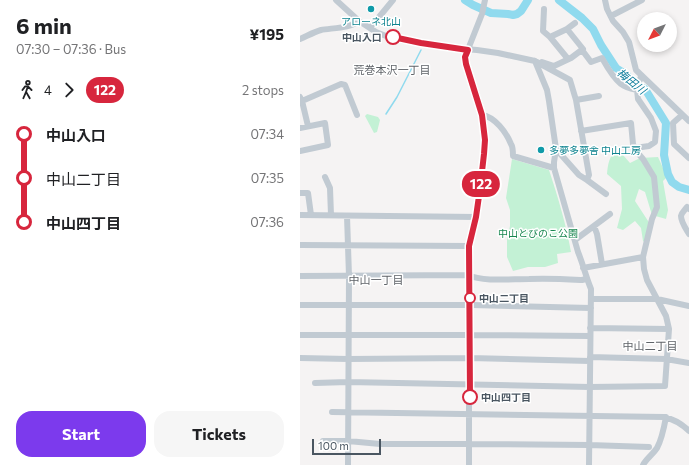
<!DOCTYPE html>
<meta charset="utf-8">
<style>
:root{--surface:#fff;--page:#f6f6f6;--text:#202124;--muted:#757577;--accent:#7c3aed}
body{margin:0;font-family:Commissioner,"Noto Sans JP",sans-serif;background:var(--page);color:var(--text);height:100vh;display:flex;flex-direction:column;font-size:15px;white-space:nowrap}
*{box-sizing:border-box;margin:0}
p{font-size:13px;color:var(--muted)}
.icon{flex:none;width:22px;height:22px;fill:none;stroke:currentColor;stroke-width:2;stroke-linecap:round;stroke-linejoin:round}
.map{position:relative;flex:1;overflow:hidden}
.sheet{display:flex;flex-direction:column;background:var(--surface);width:300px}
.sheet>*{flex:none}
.badge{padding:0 8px;border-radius:13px;font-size:14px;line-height:26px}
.needle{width:26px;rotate:228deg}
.fabs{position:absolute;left:337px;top:12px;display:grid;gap:8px}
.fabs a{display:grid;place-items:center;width:40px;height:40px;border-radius:50%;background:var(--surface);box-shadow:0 2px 6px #0003;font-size:20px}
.scale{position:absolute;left:12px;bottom:10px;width:69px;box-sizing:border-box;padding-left:4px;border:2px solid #4a5661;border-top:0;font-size:11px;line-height:14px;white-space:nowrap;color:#4a5661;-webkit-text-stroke:3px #fff;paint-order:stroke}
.map>.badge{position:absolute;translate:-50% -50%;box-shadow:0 0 0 2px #fff}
.legs{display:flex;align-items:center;gap:6px;height:44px;padding:0 16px;font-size:13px}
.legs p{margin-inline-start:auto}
.head{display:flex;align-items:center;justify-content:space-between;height:68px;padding:0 16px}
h1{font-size:22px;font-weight:700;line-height:30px}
.action{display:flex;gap:8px;margin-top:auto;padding:8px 16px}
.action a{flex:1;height:46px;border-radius:16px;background:var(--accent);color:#fff;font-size:16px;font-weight:700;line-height:46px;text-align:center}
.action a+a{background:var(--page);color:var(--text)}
ul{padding:0 16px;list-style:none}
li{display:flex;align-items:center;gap:14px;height:44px;font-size:15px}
li i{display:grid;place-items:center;width:6px;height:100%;margin:0 5px;background:currentColor}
li i::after{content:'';width:10px;height:10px;margin:-5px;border:3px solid;border-radius:50%;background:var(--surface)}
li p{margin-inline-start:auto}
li:first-child i{background:linear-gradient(#0000 50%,currentColor 0)}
li:last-child i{background:linear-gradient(currentColor 50%,#0000 0)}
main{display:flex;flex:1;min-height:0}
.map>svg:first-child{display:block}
.green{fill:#c3f1d5}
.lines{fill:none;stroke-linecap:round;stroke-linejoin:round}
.stream{stroke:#90daee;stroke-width:1.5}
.river{stroke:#90daee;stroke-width:8}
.minor{stroke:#c1cad2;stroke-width:6}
.line-1-casing{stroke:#fff;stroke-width:9}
.line-1{stroke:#d7263d;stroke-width:6}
.culture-dot{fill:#0f9aa8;stroke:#fff;stroke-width:1.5}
.stop-1-dot{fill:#fff;stroke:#d7263d;stroke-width:2}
.labels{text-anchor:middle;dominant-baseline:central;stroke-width:3;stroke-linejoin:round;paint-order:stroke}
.culture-label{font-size:10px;fill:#0d838f;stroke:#fff}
.stop-label{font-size:10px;font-weight:bold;fill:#4a5661;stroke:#fff;text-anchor:start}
.park-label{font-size:10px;fill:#17864f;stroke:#fff}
.neighbourhood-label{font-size:11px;fill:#5f6368;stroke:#fff}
.water-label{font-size:11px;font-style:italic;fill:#0c7c9b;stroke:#fff}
</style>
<main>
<section class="sheet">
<div class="head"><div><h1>6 min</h1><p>07:30 – 07:36 · Bus</p></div><b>¥195</b></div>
<div class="legs"><svg class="icon" aria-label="walk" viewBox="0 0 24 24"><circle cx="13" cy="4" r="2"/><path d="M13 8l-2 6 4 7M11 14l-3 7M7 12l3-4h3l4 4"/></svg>4<svg class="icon" aria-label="forward" viewBox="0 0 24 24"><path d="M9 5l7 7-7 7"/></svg><b class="badge" style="background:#d7263d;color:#fff">122</b><p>2 stops</p></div>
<ul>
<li><i style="color:#d7263d"></i><b>中山入口</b><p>07:34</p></li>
<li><i style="color:#d7263d"></i><span>中山二丁目</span><p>07:35</p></li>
<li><i style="color:#d7263d"></i><b>中山四丁目</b><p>07:36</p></li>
</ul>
<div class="action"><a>Start</a><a>Tickets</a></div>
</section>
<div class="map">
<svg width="389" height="465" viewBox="0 0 389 465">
<rect width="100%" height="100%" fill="#f5f3f3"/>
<path class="green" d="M 67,114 L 78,117 L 80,120 L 77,132 L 74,133 L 65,116 Z
M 315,150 L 323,155 L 330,163 L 340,158 L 358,157 L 367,177 L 363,181 L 368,210 L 366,219 L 352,215 L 345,192 L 339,189 L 335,201 L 350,224 L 346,243 L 343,241 L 341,228 L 335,221 L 323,230 L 317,228 L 322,209 L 321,186 L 307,174 C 308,163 309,159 315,150 Z
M 212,159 L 249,170 C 258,197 266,224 271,252 L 257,254 L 258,263 L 245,267 L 228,267 L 213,271 L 207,257 L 207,239 L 210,226 L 210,210 L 206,198 Z"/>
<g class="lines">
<path class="stream" d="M 86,114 L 97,97 L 121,50"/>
<path class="river" d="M 165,0 L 173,5 L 191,13 L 208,14 L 213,15 L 217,14 L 221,11 L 228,0
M 259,0 L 282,18 L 293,29 L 301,45 L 316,68 L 327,75 L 333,84 L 345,89 L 366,123 L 364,155 L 368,174 L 372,182 L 379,187 L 389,190"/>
<path class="minor" d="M 36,0 L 59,21 L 76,32 L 86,36 L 100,40 L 121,43 L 153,48 L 177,50 L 198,53 L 235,61 L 247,90 L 249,101 L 256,149 L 254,162 L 254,168 L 278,252 C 283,264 286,277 291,289 L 289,465
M 305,0 L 307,9 L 313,21 L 323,32 L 329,42 L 336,70 L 389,121
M 244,9 L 243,31 L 250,37 L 268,59
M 311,16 L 342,0
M 70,28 L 93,0
M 250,37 L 267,29 L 275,23
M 0,39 C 7,36 14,32 21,30 C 31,28 52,28 59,21
M 282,50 L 291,62 L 302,58 C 307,67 313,78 321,84 C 326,88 332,89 337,90
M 235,61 L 270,80 L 276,100 L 289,175 L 287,180
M 242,62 L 254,66 L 271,58 L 283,49 L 267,29
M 0,97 L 2,101 L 8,126
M 276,100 L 299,96
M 2,101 L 41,84 L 45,85 L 57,115
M 182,115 C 195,117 206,132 211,144 C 213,147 213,152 213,156 L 254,168
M 382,115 L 373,123 L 374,144 L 389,158
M 0,128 L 25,123 L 28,145 L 0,151
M 281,131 L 331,123 L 333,144 L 335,148
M 256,149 L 279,175 L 287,180 L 306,194
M 25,177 L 30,188 L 31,215
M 0,193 L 8,193 L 11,215
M 389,209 L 387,207 C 385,210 382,212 381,216 C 381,222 386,229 389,234
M 0,215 L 176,217
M 47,216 L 49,276 L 48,465
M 294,226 L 297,234 L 302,264
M 275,240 L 310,214
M 0,245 L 169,246
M 283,268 L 343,257
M 0,276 L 167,275 C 185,282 209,279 229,279 C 247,278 264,279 282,280 L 286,279
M 291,299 L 357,299 L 389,306
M 0,305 L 173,305 L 291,308
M 290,328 L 369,329
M 0,335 L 170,335 L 290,336
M 290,357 L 366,359 L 389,363
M 0,358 L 48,359 L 170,358 L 290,361
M 15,383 L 48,382 L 290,387 L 365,386 L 369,329 L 366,316 L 347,280 L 344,269 L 343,257 L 352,219 L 357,207 L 354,177 L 343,159 L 336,151 L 335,148 L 349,146 L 355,142 L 356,131 L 351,118 L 338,99 L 337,90 L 341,76
M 32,412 L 364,417 C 373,419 382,424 389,431
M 23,441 L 48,441 L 80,444 L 170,444 L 289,445 L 349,447
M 169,465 L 169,246 C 171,236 174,226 176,216 C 182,184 188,147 182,114 C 179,98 172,81 166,64 L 165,57 L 182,14 L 185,0
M 343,465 C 346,459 353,454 357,448 C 362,439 364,428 366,417"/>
</g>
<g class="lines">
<g class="line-1-casing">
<path id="line-1" d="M 93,37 L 121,43 L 168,50 L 165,57 L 166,64 L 182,115 L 185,140 L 184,154 L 180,189 L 176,217 L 169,246 L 170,397"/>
</g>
<use href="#line-1" class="line-1"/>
</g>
<g class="culture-dot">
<circle cx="71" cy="9" r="4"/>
<circle cx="241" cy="150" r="4"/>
</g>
<g class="stop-1-dot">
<circle cx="93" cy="37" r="7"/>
<circle cx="170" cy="298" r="5"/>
<circle cx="170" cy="397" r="7"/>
</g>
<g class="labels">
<g class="culture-label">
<text x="71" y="21">アローネ北山</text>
<text x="249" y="150" text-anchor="start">多夢多夢舎 中山工房</text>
</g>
<g class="stop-label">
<text x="82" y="37" text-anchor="end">中山入口</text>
<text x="179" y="298">中山二丁目</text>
<text x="181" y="397">中山四丁目</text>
</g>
<g class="park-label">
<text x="238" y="233">中山とびのこ公園</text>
</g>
<g class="neighbourhood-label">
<text x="92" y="69">荒巻本沢一丁目</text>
<text x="76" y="279">中山一丁目</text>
<text x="350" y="345">中山二丁目</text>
</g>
<g class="water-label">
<text transform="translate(332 81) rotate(39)">梅田川</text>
</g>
</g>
</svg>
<div class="fabs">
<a><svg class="needle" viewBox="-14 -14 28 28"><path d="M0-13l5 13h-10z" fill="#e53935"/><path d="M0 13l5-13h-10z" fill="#757577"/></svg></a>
</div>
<div class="scale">100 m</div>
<b class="badge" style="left:181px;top:184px;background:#d7263d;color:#fff">122</b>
</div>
</main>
